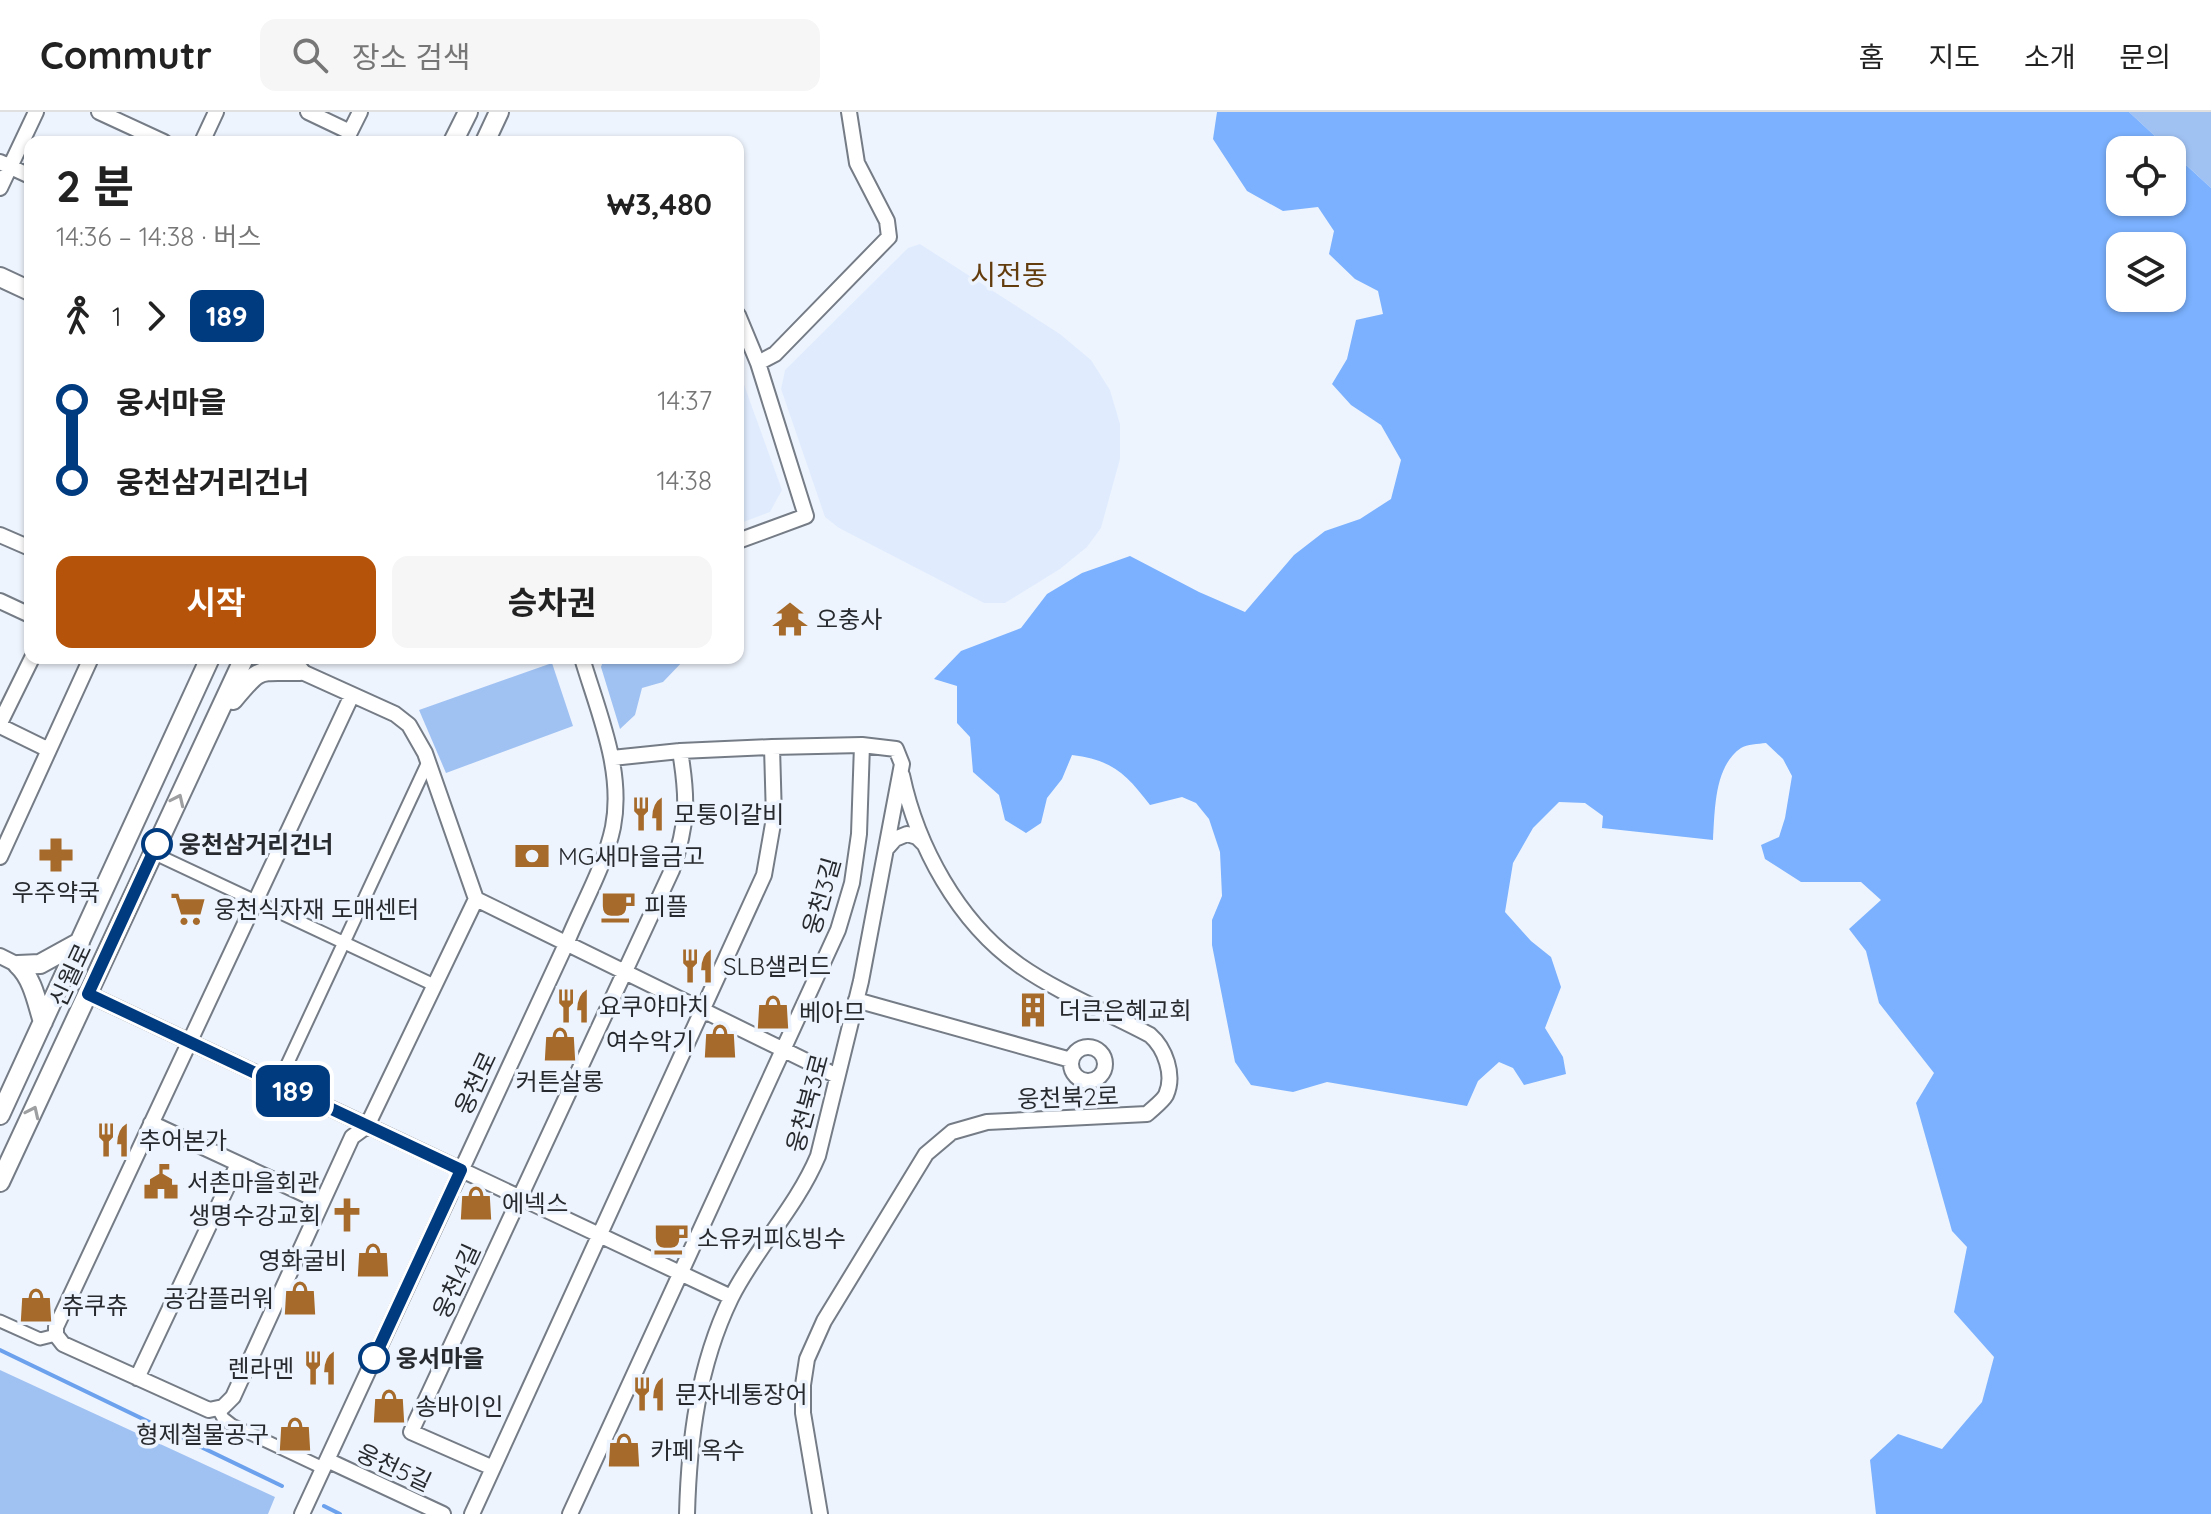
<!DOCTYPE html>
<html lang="ko">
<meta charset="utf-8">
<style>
:root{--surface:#fff;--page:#f6f6f6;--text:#222;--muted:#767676;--line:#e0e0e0;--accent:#b45309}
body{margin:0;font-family:Quicksand,"Noto Sans KR",sans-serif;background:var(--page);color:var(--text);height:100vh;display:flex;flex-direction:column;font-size:30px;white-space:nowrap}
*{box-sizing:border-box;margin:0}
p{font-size:26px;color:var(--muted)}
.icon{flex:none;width:44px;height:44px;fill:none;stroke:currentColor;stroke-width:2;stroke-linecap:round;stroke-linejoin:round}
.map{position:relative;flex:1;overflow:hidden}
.drawer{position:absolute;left:24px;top:24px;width:720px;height:528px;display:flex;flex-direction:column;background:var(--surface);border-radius:16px;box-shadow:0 2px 6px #0004}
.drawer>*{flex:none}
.badge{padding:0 16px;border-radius:12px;font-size:28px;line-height:52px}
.controls{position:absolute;left:2106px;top:24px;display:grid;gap:16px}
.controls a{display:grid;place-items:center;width:80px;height:80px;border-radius:16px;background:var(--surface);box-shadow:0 2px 6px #0004;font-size:40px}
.map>.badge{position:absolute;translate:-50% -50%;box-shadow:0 0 0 4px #fff}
.legs{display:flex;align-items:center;gap:12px;height:88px;padding:0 32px;font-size:26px}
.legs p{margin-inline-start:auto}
.head{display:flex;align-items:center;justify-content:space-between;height:136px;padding:0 32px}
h1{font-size:44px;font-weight:700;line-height:60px}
.cta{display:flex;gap:16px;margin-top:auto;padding:16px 32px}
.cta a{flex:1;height:92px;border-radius:16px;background:var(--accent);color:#fff;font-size:32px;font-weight:700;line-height:92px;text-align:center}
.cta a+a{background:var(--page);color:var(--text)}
ul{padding:0 32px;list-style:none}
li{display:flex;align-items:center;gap:28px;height:80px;font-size:30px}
li i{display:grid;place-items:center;width:12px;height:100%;margin:0 10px;background:currentColor}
li i::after{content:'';width:20px;height:20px;margin:-10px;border:6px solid;border-radius:50%;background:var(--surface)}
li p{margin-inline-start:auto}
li:first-child i{background:linear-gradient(#0000 50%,currentColor 0)}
li:last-child i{background:linear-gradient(currentColor 50%,#0000 0)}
header{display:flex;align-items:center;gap:48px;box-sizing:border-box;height:112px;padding:0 40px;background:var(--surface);border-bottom:2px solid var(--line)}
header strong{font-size:38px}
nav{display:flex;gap:44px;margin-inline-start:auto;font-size:28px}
.search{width:560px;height:72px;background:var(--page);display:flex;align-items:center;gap:20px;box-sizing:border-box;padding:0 28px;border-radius:16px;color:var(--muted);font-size:30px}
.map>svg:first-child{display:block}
.built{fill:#e0ecfe}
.green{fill:#a0c2f3}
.forest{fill:#7bb1fe;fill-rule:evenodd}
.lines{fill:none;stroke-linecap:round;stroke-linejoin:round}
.stream{stroke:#6ca1ed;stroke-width:4}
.pedestrian-casing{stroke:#757c86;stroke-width:15}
.minor-casing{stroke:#757c86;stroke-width:18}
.tertiary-casing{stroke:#757c86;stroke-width:22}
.pedestrian{stroke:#fff;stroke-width:11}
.minor{stroke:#fff;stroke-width:14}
.tertiary{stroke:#fff;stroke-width:18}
.oneway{stroke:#9e9fa1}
.line-1-casing{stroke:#fff;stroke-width:18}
.line-1{stroke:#003b80;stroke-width:12}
.stop-1-dot{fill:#fff;stroke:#003b80;stroke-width:4}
.labels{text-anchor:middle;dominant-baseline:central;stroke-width:7;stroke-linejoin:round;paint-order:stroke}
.poi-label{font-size:24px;fill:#272a2e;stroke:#eef4fd;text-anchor:start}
.stop-label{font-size:24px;font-weight:bold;fill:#272a2e;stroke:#eef4fd;text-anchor:start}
.street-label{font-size:24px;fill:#272a2e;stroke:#eef4fd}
.quarter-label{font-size:28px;fill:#633c0e;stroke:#eef4fd}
</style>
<header>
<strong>Commutr</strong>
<div class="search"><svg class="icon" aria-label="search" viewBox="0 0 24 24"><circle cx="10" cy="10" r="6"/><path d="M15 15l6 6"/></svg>장소 검색</div>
<nav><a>홈</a><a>지도</a><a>소개</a><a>문의</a></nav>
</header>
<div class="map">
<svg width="2211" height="1402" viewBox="0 0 2211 1402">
<rect width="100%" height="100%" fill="#eef4fd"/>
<path class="built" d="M 920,132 L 1060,222 L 1091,248 L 1110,278 L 1120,312 L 1120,347 L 1101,416 L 1087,435 L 1060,457 L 1005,491 L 984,491 L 839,416 L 825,405 L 781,277 L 785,258 L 908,136 Z
M 738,256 L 782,378 L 770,400 L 738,412 Z"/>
<path class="green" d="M 2129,0 L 2211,0 L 2211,76 Z
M 604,546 L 686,546 L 663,570 L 642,576 L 635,603 L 620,617 L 601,555 Z
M 552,551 L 573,614 L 446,661 L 419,598 Z
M 0,1258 L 275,1385 L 268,1402 L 0,1402 Z"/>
<path class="forest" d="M 1217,0 L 2129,0 L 2170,38 L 2120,38 L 2120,90 L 2172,90 L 2172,40 L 2211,76 L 2211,1402 L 1876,1402 L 1870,1348 L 1898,1322 L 1942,1337 L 1982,1290 L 1994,1245 L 1954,1200 L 1967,1135 L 1952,1119 L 1916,991 L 1934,961 L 1879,891 L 1866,839 L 1849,817 L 1881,788 L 1861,770 L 1801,770 L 1765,747 L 1761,733 L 1779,725 L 1785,706 L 1792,664 L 1783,647 L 1766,631 C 1758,632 1747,632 1741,636 C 1714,654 1715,699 1713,728 L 1602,716 L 1603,704 L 1585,691 L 1559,690 L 1533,716 L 1513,751 L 1505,800 L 1531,829 L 1551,845 L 1561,875 L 1545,916 L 1563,945 L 1566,962 L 1524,973 L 1513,956 L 1499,950 L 1478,969 L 1467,994 L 1327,970 L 1293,980 L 1251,973 L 1235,950 L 1212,833 L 1212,808 L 1222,784 L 1220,740 L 1209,707 L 1196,691 L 1182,685 L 1150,693 C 1126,662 1113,648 1072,643 L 1062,667 L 1047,686 L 1041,711 L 1026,721 L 1005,708 L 999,683 L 973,660 L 970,625 L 957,611 L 957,574 L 934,567 L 961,539 L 1021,516 L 1047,482 L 1082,461 L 1130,444 L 1199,480 L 1245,500 L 1294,443 L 1325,419 L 1360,407 L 1391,387 L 1401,348 L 1381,313 L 1351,293 L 1332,272 L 1347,247 L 1356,208 L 1383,202 L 1378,179 L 1355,167 L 1329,142 L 1334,119 L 1318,95 L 1283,99 L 1247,79 L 1213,27 ZM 2120,134 L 2172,134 L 2172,186 L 2120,186 Z"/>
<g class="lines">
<path class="stream" d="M 0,1238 L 282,1374
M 324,1394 L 340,1402"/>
<g class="pedestrian-casing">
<path id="pedestrian" d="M 153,741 L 434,873
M 278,972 L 428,650
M 0,1209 L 40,1227 L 56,1223
M 218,1297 L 223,1306 L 232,1313 L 323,1356"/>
</g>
<g class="minor-casing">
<path id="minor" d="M 99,0 L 164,30
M 308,0 L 350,20
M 202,30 L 216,0
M 345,30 L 360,0
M 0,50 L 30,64
M 0,76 L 36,0
M 738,203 L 758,251 L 806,404 L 738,429
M 758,251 L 775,242 L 889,125 L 887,109 L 857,51 L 849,0
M 0,423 L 30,436
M 0,489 L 30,503
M 300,559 L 395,602 L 409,613 L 425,641 L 476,787 L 367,1014 L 352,1025 L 233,1285 L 223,1295 L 209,1298 L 63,1232 L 56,1223 L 56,1215 L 352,583
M 0,611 L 32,546
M 0,614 L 49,638
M 612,646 L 680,639 L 772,635 L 862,633 L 896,637 L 902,652 L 861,869 L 818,1044 C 796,1096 756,1136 731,1186 C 698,1254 689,1328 687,1402
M 887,736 L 895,727 L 907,722 L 917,725 L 924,732
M 0,745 L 91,546
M 476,787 L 837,964
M 0,844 L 18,853
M 88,882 L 731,1185
M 856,888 L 1071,948
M1071 952a17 17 0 1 1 34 0a17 17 0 1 1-34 0Z
M 151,1011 L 321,1090
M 137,1266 L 238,1052
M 327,1348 L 443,1402
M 493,1356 L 411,1320 L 672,758 C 688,711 688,687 680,639
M 302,1402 L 567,830 C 582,793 605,754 613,715 C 624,658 598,600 582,546
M 472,1402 L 764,763 L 774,706 L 772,635
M 570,1402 L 838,818 L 852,771 L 859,722 L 862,633
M 820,1402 L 803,1301 L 803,1273 L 807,1247 L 824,1209 L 926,1042 L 952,1020 L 987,1010 L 1147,1002 C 1153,996 1162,990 1166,983 C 1175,963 1165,936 1150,923 C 1107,900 1059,881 1019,853 C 958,810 917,734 902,663"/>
</g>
<g class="tertiary-casing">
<path id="tertiary" d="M 453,30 L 468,0
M 485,30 L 499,0
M 0,165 L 30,179
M 233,588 C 262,553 257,560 300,559
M 18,853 L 40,852 L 80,830
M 18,853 C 33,867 37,891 43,910
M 0,1003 L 210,546
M 0,1070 L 244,546"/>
</g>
<use href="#pedestrian" class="pedestrian"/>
<use href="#minor" class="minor"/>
<use href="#tertiary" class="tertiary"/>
</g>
<defs><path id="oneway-chevron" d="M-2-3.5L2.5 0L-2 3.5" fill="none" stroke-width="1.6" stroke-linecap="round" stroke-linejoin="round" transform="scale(2)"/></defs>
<g class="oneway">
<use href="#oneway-chevron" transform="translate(178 688) rotate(-65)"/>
<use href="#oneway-chevron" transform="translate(33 1000) rotate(-65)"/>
</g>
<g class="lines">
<g class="line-1-casing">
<path id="line-1" d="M 157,732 L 88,882 L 461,1058 L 374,1246"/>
</g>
<use href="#line-1" class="line-1"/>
</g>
<defs>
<g id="temple-bare" transform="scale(2.76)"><path d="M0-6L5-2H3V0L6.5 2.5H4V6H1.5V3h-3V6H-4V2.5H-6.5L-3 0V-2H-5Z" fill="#a66b2b" stroke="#eef4fd" stroke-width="2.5" paint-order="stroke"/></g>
<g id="restaurant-bare" transform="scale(2.76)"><path d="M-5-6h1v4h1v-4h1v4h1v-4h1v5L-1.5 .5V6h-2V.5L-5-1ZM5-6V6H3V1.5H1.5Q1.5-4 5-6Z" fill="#a66b2b" stroke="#eef4fd" stroke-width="2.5" paint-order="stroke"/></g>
<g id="pharmacy-bare" transform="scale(2.76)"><path d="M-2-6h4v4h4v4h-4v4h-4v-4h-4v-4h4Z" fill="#a66b2b" stroke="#eef4fd" stroke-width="2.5" paint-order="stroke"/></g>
<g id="bank-bare" transform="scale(2.76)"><path d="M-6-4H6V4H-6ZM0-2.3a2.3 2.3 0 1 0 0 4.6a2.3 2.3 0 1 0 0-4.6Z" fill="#a66b2b" stroke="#eef4fd" stroke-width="2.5" paint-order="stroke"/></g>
<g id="cafe-bare" transform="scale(2.76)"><path d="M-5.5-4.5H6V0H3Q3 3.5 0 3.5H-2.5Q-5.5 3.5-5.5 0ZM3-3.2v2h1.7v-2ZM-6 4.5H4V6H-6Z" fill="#a66b2b" stroke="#eef4fd" stroke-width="2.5" paint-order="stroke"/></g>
<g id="supermarket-bare" transform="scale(2.76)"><path d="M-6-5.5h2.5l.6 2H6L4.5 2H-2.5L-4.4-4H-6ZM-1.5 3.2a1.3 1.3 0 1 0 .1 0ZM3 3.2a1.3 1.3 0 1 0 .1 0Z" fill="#a66b2b" stroke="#eef4fd" stroke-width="2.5" paint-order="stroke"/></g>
<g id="building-bare" transform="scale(2.76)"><path d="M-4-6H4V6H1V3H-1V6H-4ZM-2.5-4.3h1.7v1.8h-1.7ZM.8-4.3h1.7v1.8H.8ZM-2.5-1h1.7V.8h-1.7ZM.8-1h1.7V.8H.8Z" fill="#a66b2b" stroke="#eef4fd" stroke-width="2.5" paint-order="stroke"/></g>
<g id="shop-bare" transform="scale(2.76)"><path d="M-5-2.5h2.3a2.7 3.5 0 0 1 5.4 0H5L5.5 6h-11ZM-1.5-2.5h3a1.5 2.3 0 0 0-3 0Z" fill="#a66b2b" stroke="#eef4fd" stroke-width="2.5" paint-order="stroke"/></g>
<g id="civic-bare" transform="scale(2.76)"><path d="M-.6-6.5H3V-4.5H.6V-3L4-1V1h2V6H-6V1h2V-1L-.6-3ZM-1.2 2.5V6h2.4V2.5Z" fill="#a66b2b" stroke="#eef4fd" stroke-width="2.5" paint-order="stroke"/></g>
<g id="church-bare" transform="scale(2.76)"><path d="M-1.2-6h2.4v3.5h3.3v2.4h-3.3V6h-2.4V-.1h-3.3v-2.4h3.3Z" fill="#a66b2b" stroke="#eef4fd" stroke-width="2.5" paint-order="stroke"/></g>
</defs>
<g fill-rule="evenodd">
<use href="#temple-bare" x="790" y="507"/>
<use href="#restaurant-bare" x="648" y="702"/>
<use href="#pharmacy-bare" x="56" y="743"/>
<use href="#bank-bare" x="532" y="744"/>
<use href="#cafe-bare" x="618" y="794"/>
<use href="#supermarket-bare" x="188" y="797"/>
<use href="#restaurant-bare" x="697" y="854"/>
<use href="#restaurant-bare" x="573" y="894"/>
<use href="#building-bare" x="1033" y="898"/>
<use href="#shop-bare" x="773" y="900"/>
<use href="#shop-bare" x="720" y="929"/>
<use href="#shop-bare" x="560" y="932"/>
<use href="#restaurant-bare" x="113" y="1028"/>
<use href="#civic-bare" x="161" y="1070"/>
<use href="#shop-bare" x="476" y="1091"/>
<use href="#church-bare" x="347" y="1103"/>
<use href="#cafe-bare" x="671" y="1126"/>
<use href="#shop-bare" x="373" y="1148"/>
<use href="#shop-bare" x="300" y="1186"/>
<use href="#shop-bare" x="36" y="1193"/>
<use href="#restaurant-bare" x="320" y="1256"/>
<use href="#restaurant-bare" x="649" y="1282"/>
<use href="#shop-bare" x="389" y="1294"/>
<use href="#shop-bare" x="295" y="1322"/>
<use href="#shop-bare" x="624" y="1338"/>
</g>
<g class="stop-1-dot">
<circle cx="157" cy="732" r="14"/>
<circle cx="374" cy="1246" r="14"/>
</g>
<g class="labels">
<g class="poi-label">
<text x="816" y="507">오충사</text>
<text x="674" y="702">모퉁이갈비</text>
<text x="558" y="744">MG새마을금고</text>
<text x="56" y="780" text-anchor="middle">우주약국</text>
<text x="644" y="794">피플</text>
<text x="214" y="797">웅천식자재 도매센터</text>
<text x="723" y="854">SLB샐러드</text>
<text x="599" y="894">요쿠야마치</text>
<text x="1059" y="898">더큰은혜교회</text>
<text x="799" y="900">베아므</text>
<text x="694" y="929" text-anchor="end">여수악기</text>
<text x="560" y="969" text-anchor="middle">커튼살롱</text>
<text x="139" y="1028">추어본가</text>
<text x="187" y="1070">서촌마을회관</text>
<text x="502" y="1091">에넥스</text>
<text x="321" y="1103" text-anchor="end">생명수강교회</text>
<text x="697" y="1126">소유커피&amp;빙수</text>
<text x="347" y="1148" text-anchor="end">영화굴비</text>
<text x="274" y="1186" text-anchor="end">공감플러워</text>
<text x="62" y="1193">츄쿠츄</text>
<text x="294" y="1256" text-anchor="end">렌라멘</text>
<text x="675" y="1282">문자네통장어</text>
<text x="415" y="1294">송바이인</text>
<text x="269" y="1322" text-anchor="end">형제철물공구</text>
<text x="650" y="1338">카페 옥수</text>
</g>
<g class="stop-label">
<text x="179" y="732">웅천삼거리건너</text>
<text x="396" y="1246">웅서마을</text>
</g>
<g class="street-label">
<text transform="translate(821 784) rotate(-74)">웅천3길</text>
<text transform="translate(70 863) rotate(-65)">신월로</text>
<text transform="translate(475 971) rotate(-65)">웅천로</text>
<text transform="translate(1068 985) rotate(-2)">웅천북2로</text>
<text transform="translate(807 991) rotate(-75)">웅천북3로</text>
<text transform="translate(456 1169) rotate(-65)">웅천4길</text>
<text transform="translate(394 1355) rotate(25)">웅천5길</text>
</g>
<g class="quarter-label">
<text x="1009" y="162">시전동</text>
</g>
</g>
</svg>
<div class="controls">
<a><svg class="icon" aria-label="locate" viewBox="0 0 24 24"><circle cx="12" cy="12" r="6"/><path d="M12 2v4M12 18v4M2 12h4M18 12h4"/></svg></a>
<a><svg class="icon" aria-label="layers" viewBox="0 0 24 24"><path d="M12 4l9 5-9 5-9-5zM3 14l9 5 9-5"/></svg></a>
</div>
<b class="badge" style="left:293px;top:979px;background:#003b80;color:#fff">189</b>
<section class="drawer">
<div class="head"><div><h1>2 분</h1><p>14:36 – 14:38 · 버스</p></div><b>₩3,480</b></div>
<div class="legs"><svg class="icon" aria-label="walk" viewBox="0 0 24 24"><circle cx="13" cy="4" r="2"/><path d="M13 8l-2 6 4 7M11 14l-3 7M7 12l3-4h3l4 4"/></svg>1<svg class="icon" aria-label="forward" viewBox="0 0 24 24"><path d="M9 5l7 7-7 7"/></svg><b class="badge" style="background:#003b80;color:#fff">189</b></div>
<ul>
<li><i style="color:#003b80"></i><b>웅서마을</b><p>14:37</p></li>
<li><i style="color:#003b80"></i><b>웅천삼거리건너</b><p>14:38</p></li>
</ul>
<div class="cta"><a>시작</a><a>승차권</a></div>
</section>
</div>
